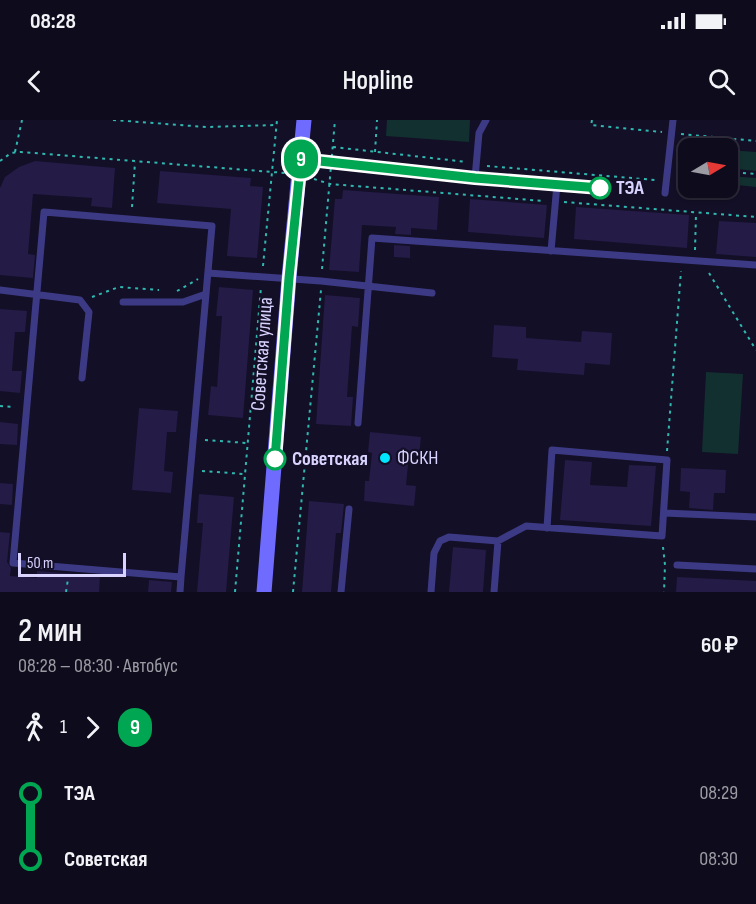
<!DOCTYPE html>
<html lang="ru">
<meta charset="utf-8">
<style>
:root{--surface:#0e0b1c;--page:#171425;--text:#f1f3f6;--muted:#9b9ba3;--line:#2e2b3b}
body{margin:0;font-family:"Sofia Sans Condensed",sans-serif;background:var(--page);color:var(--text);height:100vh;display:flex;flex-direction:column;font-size:22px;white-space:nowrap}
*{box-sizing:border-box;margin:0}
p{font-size:20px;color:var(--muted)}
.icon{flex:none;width:33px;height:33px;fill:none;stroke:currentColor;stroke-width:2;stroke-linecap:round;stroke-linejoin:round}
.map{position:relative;height:472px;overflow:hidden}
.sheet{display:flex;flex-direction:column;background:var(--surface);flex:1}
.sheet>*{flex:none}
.badge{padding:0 12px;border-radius:20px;font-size:21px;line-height:39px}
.needle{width:39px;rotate:80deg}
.controls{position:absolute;left:678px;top:18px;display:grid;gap:12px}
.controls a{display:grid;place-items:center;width:60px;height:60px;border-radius:12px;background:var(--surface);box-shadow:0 2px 4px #0004,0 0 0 2px var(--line);font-size:30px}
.scale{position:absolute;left:18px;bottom:15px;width:108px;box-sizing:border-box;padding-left:6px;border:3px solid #d9d4ff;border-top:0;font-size:16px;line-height:21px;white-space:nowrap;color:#d9d4ff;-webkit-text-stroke:4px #130f26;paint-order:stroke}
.map>.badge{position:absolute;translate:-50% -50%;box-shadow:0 0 0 3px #fff}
.legs{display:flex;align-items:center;gap:9px;height:66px;padding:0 18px;font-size:20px}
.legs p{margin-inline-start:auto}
.headline{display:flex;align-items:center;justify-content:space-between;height:102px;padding:0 18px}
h1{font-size:33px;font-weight:600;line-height:45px}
ul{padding:0 18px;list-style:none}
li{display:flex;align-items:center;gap:21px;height:66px;font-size:22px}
li i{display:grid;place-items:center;width:9px;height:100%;margin:0 8px;background:currentColor}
li i::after{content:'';width:15px;height:15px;margin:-8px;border:4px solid;border-radius:50%;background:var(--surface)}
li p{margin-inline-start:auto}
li:first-child i{background:linear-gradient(#0000 50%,currentColor 0)}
li:last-child i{background:linear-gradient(currentColor 50%,#0000 0)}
.status{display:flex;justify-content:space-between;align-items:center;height:42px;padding:0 30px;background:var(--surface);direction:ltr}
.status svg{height:16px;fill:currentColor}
header{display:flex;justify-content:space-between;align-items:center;height:78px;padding:0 18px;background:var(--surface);font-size:27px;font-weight:600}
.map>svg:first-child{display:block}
.green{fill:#12302f}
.building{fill:#241b47}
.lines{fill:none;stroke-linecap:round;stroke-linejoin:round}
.path{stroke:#2fb8b0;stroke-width:2;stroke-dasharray:3 4.5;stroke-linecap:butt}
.lane{stroke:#3d3a85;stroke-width:7}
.secondary{stroke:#6f6bff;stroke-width:15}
.line-1-casing{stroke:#fff;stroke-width:14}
.line-1{stroke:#00a651;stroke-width:9}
.stop-1-dot{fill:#fff;stroke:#00a651;stroke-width:3}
.poi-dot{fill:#00e5ff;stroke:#130f26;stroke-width:2}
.labels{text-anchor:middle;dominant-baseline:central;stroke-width:4.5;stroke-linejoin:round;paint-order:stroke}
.stop-label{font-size:20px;font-weight:bold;fill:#d9d4ff;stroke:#130f26;text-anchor:start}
.street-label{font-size:20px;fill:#d9d4ff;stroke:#130f26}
.poi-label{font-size:20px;fill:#d9d4ff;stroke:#130f26;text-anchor:start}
</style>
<div class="status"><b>08:28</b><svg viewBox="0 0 49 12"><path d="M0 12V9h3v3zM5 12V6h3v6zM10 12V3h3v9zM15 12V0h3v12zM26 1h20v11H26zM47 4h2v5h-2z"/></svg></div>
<header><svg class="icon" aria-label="back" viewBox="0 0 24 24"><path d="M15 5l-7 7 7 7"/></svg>Hopline<svg class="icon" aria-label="search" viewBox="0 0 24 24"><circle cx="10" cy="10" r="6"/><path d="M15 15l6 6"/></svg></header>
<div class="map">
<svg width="756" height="472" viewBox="0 0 756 472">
<rect width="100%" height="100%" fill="#130f26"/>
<path class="green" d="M 387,0 L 470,0 L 469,22 L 386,16 Z
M 728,30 L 756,32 L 756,51 L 728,48 Z
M 728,56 L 756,58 L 756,67 L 728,64 Z
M 706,252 L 743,254 L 738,334 L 702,332 Z"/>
<path class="building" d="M 35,41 L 115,48 L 112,88 L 91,86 L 92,78 L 33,74 L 28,134 L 35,135 L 33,158 L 0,155 L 0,68 L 5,57 L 19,47 Z
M 160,51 L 251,58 L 250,66 L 263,67 L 257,138 L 227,136 L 231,89 L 157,83 Z
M 343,70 L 439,77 L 437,110 L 411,108 L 411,115 L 395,114 L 396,107 L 362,105 L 359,152 L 329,150 L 335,79 L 342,79 Z
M 470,79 L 547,85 L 544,118 L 468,112 Z
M 576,87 L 689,95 L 687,128 L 574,119 Z
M 719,101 L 756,103 L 756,137 L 716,134 Z
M 394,125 L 410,126 L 410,138 L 394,137 Z
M 219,167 L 253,170 L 243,298 L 208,295 L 211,266 L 217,267 L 222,196 L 216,196 Z
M 325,175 L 360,178 L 358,207 L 352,206 L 347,277 L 353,277 L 351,306 L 316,304 Z
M 0,189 L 27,191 L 25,212 L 15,212 L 12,251 L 22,251 L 20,273 L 0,271 Z
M 494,205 L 526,207 L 526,218 L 581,222 L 582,211 L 612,213 L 610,245 L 585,243 L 584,255 L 517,250 L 518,239 L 492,237 Z
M 139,288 L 178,291 L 176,312 L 167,312 L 164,351 L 173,352 L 171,373 L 132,370 Z
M 0,302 L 18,304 L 17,325 L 0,324 Z
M 370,312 L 421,317 L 419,337 L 409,336 L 406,365 L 416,366 L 414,386 L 364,381 L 365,361 L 369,361 L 372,333 L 368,332 Z
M 565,340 L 592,342 L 590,365 L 627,367 L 629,345 L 656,346 L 651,406 L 560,400 Z
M 681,348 L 726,350 L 725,373 L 714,373 L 713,390 L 689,388 L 690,372 L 680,371 Z
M 0,363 L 13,364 L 12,385 L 0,384 Z
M 199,374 L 234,377 L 226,472 L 197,472 L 203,403 L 197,403 Z
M 309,381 L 344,384 L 341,413 L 336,413 L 331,472 L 302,472 Z
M 0,412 L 10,413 L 7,442 L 11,448 L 10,456 L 37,458 L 37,451 L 100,456 L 99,472 L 0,472 Z
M 453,427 L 486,430 L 483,472 L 449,472 Z
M 677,457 L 756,461 L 756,472 L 676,472 Z
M 149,460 L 172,462 L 171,472 L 148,472 Z"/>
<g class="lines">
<path class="path" d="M 113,0 L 206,7 L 277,5
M 592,0 L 591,5 L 662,12
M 681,14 L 756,21
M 333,27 L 467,42
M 15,32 L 22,0
M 375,32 L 377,0
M 0,41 L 11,33 L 21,32 L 285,53
M 487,46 L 655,60
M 679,48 L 688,49
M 728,52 L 756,54
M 314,59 L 330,64 L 544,81
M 564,82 L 756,97
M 132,87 L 135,42
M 695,130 L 696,94
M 263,146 L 277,0
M 322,149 L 335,0
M 709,153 L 756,230
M 177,171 L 198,159
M 92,177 L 119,167 L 159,170
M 0,286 L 15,287
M 205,320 L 247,323
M 667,331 L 681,151
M 202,351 L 244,354
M 663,427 L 665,445 L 664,472
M 66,472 L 68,459
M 235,472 L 261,167
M 293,472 L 321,170"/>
<path class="lane" d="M 475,58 L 479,13 L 486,0
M 665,73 L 673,0
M 551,131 L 557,64
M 208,153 L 321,161 L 432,173
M 0,170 L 80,180 L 89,192 L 82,258
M 123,182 L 183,182 L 206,174
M 358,303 L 372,118 L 756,145
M 664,393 L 756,397
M 498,421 L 526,406 L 662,416 L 667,340 L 552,330 L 547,408
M 677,445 L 756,449
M 180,472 L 181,457 L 212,106 L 44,92 L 13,443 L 181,457
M 341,472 L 349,389
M 431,472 L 434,433 L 440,421 L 449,417 L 498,421 L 494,472"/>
<path class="secondary" d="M 264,472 L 289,158 L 304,0"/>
</g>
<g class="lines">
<g class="line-1-casing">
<path id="line-1" d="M 275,339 L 289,158 L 301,39 L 475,58 L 600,68"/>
</g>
<use href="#line-1" class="line-1"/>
</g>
<g class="stop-1-dot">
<circle cx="600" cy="68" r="10"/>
<circle cx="275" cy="339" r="10"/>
</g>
<circle class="poi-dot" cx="385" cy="338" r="6"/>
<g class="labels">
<g class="stop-label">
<text x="616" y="68">ТЭА</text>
<text x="292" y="339">Советская</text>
</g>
<g class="street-label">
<text transform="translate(262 234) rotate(-86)">Советская улица</text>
</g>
<g class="poi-label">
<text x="397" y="338">ФСКН</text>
</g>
</g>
</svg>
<div class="controls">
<a><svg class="needle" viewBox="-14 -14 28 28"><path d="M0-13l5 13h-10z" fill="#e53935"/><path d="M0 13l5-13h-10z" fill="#9b9ba3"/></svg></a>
</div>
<div class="scale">50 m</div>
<b class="badge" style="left:301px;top:39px;background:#00a651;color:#fff">9</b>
</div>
<section class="sheet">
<div class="headline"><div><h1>2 мин</h1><p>08:28 – 08:30 · Автобус</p></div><b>60 ₽</b></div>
<div class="legs"><svg class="icon" aria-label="walk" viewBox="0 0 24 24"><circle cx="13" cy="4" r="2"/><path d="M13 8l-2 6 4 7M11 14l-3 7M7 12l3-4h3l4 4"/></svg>1<svg class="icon" aria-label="forward" viewBox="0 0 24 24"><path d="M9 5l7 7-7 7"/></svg><b class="badge" style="background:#00a651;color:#fff">9</b></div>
<ul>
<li><i style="color:#00a651"></i><b>ТЭА</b><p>08:29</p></li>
<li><i style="color:#00a651"></i><b>Советская</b><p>08:30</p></li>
</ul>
</section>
